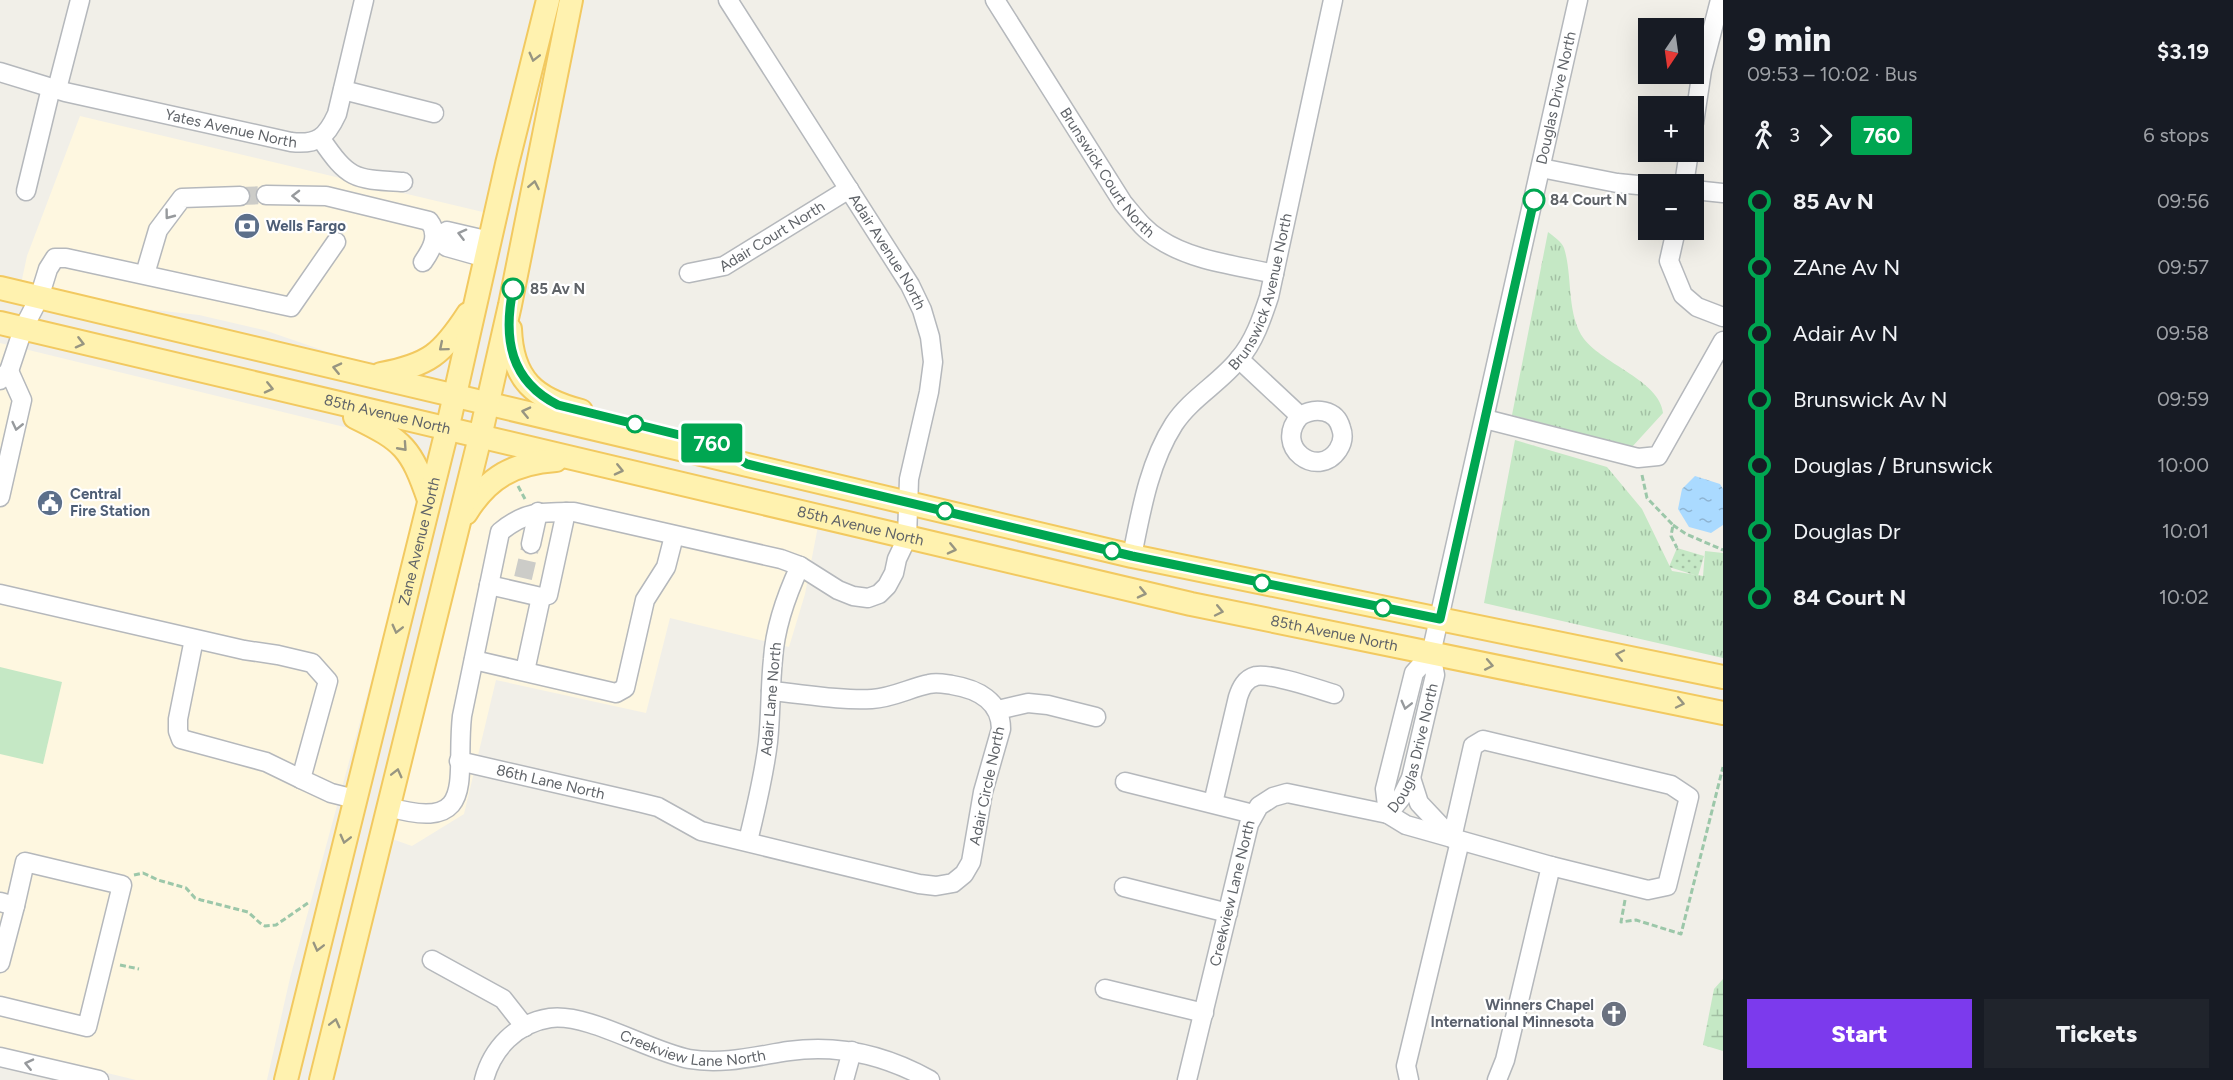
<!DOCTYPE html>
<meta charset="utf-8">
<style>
:root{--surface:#171b24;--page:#20242c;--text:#f1f3f6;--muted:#9ea1a6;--accent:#7c3aed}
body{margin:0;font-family:Figtree,sans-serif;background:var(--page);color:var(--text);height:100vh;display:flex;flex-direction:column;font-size:22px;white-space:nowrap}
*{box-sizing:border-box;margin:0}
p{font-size:20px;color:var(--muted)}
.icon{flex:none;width:33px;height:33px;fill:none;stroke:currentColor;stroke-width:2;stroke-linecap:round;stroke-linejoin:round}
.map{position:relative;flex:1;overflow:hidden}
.sheet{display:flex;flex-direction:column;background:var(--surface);width:510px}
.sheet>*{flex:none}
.badge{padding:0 12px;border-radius:4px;font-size:21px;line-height:39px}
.needle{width:39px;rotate:193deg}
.controls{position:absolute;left:1638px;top:18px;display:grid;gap:12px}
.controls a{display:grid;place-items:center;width:66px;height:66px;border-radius:0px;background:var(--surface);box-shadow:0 6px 24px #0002;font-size:30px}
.map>.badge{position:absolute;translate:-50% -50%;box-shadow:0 0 0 3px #fff}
.legs{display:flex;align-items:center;gap:9px;height:66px;padding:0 24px;font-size:20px}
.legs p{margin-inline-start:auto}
.overview{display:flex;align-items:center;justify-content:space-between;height:102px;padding:0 24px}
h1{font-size:33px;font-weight:800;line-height:45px}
.action{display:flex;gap:12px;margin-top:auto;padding:12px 24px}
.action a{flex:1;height:69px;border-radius:0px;background:var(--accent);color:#fff;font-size:24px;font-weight:800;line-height:69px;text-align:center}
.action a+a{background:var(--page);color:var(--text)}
ul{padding:0 24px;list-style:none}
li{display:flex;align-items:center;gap:21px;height:66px;font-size:22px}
li i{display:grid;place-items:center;width:9px;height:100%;margin:0 8px;background:currentColor}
li i::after{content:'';width:15px;height:15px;margin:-8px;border:4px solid;border-radius:50%;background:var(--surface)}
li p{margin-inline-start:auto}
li:first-child i{background:linear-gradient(#0000 50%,currentColor 0)}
li:last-child i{background:linear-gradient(currentColor 50%,#0000 0)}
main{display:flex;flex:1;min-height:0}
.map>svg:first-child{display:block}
.commercial{fill:#fef7e0}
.grass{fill:url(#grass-tufts)}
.wetland{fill:url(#wetland-marsh)}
.park{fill:url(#park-dots)}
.garden{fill:#c5e8c5}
.water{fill:url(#water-ripples)}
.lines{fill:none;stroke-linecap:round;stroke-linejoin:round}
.minor-tunnel{stroke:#ccccc8;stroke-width:18;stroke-dasharray:18 9;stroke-linecap:butt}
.minor-casing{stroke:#b5b8bc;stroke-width:21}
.major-casing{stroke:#f2c960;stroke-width:26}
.path{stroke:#9cc7a9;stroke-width:3;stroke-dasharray:6 3;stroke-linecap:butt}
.minor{stroke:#fff;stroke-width:18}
.major{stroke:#fff2af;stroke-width:22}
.oneway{stroke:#979581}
.oneway2{stroke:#979a9d}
.line-1-casing{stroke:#fff;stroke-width:14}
.line-1{stroke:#00a651;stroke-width:9}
.stop-1-dot{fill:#fff;stroke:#00a651;stroke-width:3}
.labels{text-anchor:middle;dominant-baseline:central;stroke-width:4.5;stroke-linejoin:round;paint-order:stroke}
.street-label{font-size:15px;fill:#5f6368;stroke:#fff}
.stop-label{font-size:15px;font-weight:bold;fill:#5f6368;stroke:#fff;text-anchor:start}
.service-label{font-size:15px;font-weight:bold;fill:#4e5e75;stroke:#fff;text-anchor:start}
.worship-label{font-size:15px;font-weight:bold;fill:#5b616d;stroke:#fff;text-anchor:end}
</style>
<main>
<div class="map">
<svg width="1723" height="1080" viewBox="0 0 1723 1080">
<defs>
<pattern id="grass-tufts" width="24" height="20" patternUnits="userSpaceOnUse" patternTransform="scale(1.5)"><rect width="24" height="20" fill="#c5e8c5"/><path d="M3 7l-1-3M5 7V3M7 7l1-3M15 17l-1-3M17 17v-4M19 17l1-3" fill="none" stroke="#a3c0a4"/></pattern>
<pattern id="wetland-marsh" width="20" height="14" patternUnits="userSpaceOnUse" patternTransform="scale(1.5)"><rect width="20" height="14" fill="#c5e8c5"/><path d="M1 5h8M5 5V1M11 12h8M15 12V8" fill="none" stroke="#a3c0a4"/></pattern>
<pattern id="park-dots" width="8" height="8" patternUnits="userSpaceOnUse" patternTransform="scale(1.5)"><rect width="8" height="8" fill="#c5e8c5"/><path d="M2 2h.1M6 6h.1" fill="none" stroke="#a3c0a4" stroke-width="1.8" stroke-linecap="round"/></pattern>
<pattern id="water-ripples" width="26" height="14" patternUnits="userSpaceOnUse" patternTransform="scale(1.5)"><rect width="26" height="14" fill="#aadaff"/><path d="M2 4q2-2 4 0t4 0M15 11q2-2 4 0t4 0" fill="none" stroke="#8eb4d2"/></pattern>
</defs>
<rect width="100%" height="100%" fill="#f1efe8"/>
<path class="commercial" d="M 80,116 L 487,213 L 467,302 L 457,321 L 411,360 L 378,362 L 354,361 L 264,330 L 199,315 L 127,307 L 21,284 L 27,256 Z
M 0,343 L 369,433 L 399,452 L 414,485 L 417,513 L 290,978 L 267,1080 L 136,1080 L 0,1047 Z
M 555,466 L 818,526 L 805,594 L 789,647 L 670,618 L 646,713 L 496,680 L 464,814 L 412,846 L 392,839 L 474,515 L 487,497 L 515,476 Z"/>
<path class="grass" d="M 1548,232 C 1553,236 1562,242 1564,248 C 1573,276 1566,314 1584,339 C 1603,364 1660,381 1663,413 L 1632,447 L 1512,415 Z
M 1515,440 L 1607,467 L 1642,509 L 1672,571 L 1703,576 L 1705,551 L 1723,553 L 1723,658 L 1484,603 Z"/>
<path class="wetland" d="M 1723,979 L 1723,1051 L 1703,1045 L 1714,989 Z"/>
<path class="park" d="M 1677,548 L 1704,556 L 1698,576 L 1669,567 Z"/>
<path class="garden" d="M 0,667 L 62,682 L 43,764 L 0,754 Z"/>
<path class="water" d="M 1695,476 L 1720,484 L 1723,489 L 1723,525 L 1711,533 L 1689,527 L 1678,509 L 1682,489 Z"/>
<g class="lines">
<path class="minor-tunnel" d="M 240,196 L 266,195
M 523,578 L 531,544"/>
<g class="minor-casing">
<g id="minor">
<path id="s1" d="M 728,0 L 910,285 L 922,310 L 930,337 L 933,362 L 929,392 L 909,479 L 907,538 L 897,559 L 894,573 L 887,586 L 879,594 L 868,598 L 853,596 L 838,590 L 800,566 C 786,596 775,627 773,659 C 770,687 771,714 768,742 C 764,776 756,808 748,841"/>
<path id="s2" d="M 995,0 L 1123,203 C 1134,216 1144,230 1159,239 C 1192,261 1236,265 1274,274"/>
<path id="s3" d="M 0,72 L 65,92 L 291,142 C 317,145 326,138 337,114 L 364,0"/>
<path d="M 57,89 L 80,0"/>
<path d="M 343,90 L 434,113"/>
<path d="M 1694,123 L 1702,70 L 1720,0"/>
<path d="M 321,139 C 349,180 354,179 403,182"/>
<path d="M 1541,168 L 1617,183 L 1648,186"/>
<path d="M 1684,184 L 1689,152"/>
<path d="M 1694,190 L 1723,193"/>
<path d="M 26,191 L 51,88"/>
<path d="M 266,195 L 326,196 L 429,221 C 440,235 432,249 423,262"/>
<path d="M 1676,230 L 1669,261 L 1683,295 L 1697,307 L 1723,317"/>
<path d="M 486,258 L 447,247 L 435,238 L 447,231 L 490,241"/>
<path id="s4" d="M 689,273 L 724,266 L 849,189"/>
<path d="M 145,274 L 158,230 L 182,198 L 240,196"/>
<path d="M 1239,359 L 1300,416 C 1272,447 1318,480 1338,450 C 1342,444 1344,436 1341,428 C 1336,409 1315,407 1300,416"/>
<path d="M 0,380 L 9,371 L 23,329 L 39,298 L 48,269 L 55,258 L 66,258 L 291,307 L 336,242"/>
<path d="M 1485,419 L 1638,458 L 1658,456 L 1723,341"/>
<path d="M 0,497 L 22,400 L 9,371"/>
<path d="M 531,544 L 538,512"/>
<path id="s5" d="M 1132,556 C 1141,511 1149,463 1174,424 C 1191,398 1220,383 1239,359 C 1254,342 1262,318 1269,297 L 1333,0"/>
<path d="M 489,585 L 541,597 L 525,671"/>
<path d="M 0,594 L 244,650 L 278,655 L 312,663 L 328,681 L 301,779 L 331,793 L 355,799"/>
<path d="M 541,597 L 548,595 L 566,512"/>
<path d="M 194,639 L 178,719 L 178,731 L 181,739 L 266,762 L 301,779"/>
<path d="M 474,660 L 616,693 L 625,688 L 645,600 L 666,567 L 674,536"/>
<path d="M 998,710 L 1028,703 L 1048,705 L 1096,717"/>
<path id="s6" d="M 459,761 L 642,803 L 658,807 L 701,831 L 919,884 L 936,886 L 953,883 L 964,874 L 971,862 L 983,792 L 1001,729 C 1001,701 977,689 952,685 C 945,684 937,682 929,684 C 910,688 892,698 872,699 C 839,701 804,694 771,691"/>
<path d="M 1411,778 L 1419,803 L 1452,838"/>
<path d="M 1125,782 L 1253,814"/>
<path d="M 1213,803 L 1238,697 C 1241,688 1245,679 1256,676 C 1272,673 1317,689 1334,694"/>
<path d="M 389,807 C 479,833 455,777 462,716 L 500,532 C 525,511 542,512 574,512 L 781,559 L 800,566"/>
<path id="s7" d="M 1388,814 L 1401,798 L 1411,778 L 1435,675 L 1431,654 L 1578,0"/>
<path d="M 1388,814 L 1385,789 L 1414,673 L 1431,654"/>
<path d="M 1452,838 L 1473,746 L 1483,740 L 1671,785 L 1689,797 L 1667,886 L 1648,890 L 1551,866 L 1505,1060 L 1497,1080"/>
<path d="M 1124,887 L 1228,913"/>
<path d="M 0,902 L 15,906 L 0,963"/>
<path d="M 432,960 L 503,999 L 525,1027"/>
<path d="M 1105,989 L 1204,1013"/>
<path d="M 0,1006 L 87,1027 L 122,885 L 25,862 L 15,906"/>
<path d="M 0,1057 L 99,1080"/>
<path id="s8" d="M 484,1080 C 492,1049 516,1023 550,1018 C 589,1013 648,1051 689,1059 C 723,1065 756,1056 789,1051 C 839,1044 887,1056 930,1080"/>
<path d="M 844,1080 L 852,1051"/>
<path id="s9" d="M 1187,1080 L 1249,824 L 1259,806 L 1273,797 L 1287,793 L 1388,814 L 1406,825 L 1551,866"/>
<path d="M 1409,1080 L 1406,1066 L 1460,841"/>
</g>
</g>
<g class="major-casing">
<g id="major">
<path d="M 0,288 L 1132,556 L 1723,677"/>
<path id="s10" d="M 0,323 L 1191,604 L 1723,713"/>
<path d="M 510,329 C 512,380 535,399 581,411"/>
<path d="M 381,374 C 429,365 442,354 468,314"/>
<path d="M 355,417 C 404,441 411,448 429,500"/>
<path d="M 466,513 C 488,477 514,463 556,460"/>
<path id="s11" d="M 286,1080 L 447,430 L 507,164 L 548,0"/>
<path d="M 321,1080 L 480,437 L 510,305 L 571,0"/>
</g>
</g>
<path class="path" d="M 1642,475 L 1647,498 L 1673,525 L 1671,536 L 1677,548
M 518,486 L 525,499
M 1673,525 L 1686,534 L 1723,550
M 134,875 L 143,873 L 158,880 L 186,888 L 195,898 L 201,900 L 248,912 L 260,923 L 265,926 L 276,925 L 308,903
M 1625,900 L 1621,922 L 1636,920 L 1681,934 L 1723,767
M 120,965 L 139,969"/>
<use href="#minor" class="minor"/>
<use href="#major" class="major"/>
</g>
<defs><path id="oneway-chevron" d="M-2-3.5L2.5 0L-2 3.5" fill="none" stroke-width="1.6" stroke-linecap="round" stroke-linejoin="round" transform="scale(1.5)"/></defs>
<g class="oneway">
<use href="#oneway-chevron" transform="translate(534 57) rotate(104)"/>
<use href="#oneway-chevron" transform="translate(534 185) rotate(-79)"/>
<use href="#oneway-chevron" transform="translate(80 343) rotate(14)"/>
<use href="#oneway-chevron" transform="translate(443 347) rotate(140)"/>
<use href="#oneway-chevron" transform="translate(337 368) rotate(-167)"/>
<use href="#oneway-chevron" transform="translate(269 388) rotate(13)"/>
<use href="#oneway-chevron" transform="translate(526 412) rotate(-167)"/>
<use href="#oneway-chevron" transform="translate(403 447) rotate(48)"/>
<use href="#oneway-chevron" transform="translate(619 470) rotate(13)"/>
<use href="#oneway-chevron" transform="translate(952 549) rotate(13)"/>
<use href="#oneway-chevron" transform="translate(1142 593) rotate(13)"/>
<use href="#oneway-chevron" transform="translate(1219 611) rotate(12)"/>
<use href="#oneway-chevron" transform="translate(397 629) rotate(104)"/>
<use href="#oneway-chevron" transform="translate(1620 655) rotate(-168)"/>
<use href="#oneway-chevron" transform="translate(1489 665) rotate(11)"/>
<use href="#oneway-chevron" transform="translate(1680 703) rotate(12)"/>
<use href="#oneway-chevron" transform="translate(397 773) rotate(-76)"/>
<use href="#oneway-chevron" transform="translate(345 839) rotate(104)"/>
<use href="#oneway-chevron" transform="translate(318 947) rotate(104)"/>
<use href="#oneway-chevron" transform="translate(335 1023) rotate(-76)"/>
</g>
<g class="oneway2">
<use href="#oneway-chevron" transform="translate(296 196) rotate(-179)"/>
<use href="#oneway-chevron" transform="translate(169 215) rotate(127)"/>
<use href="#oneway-chevron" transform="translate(462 234) rotate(-166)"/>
<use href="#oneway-chevron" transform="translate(17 426) rotate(103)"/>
<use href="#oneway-chevron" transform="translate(1406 705) rotate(104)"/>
<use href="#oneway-chevron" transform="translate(29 1064) rotate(-167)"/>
</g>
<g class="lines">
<g class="line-1-casing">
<path id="line-1" d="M 513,289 C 503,339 510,381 558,405 L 712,443 L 747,464 L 1132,556 L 1440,619 L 1534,200"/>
</g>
<use href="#line-1" class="line-1"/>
</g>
<defs>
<g id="bank-disc" transform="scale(1.35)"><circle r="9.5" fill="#5c6f8a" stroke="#fff"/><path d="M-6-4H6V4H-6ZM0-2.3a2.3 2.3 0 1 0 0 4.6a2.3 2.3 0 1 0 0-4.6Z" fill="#fff"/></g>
<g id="civic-disc" transform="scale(1.35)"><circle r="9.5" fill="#5c6f8a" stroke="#fff"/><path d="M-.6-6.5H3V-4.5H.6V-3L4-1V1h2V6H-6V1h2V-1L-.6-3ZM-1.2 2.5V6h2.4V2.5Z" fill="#fff"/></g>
<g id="church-disc" transform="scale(1.35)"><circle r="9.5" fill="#6b7280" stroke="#fff"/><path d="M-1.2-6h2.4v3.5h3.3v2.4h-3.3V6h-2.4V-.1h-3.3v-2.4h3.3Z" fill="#fff"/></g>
</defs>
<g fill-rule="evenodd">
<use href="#bank-disc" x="247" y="226"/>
<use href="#civic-disc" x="50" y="503"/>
<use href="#church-disc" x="1614" y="1014"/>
</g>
<g class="stop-1-dot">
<circle cx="1534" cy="200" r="10"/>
<circle cx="513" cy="289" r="10"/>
<circle cx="635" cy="424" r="8"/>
<circle cx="945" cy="511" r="8"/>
<circle cx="1112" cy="551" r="8"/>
<circle cx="1262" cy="583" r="8"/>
<circle cx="1383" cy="608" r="8"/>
</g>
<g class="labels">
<g class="street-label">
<text stroke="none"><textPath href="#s7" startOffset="740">Douglas Drive North</textPath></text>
<text stroke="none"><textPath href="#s3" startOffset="238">Yates Avenue North</textPath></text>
<text stroke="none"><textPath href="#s2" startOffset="206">Brunswick Court North</textPath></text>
<text stroke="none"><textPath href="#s4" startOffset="92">Adair Court North</textPath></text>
<text stroke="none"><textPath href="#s1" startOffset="298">Adair Avenue North</textPath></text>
<text stroke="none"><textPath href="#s5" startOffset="303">Brunswick Avenue North</textPath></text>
<text stroke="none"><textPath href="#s10" startOffset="398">85th Avenue North</textPath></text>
<text stroke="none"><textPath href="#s10" startOffset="884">85th Avenue North</textPath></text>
<text stroke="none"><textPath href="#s11" startOffset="555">Zane Avenue North</textPath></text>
<text stroke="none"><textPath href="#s10" startOffset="1370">85th Avenue North</textPath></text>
<text transform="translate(771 699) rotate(-85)">Adair Lane North</text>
<text stroke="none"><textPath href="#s7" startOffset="72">Douglas Drive North</textPath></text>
<text stroke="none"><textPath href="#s6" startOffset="94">86th Lane North</textPath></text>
<text transform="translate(987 786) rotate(-78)">Adair Circle North</text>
<text stroke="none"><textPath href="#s9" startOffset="192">Creekview Lane North</textPath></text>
<text stroke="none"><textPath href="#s8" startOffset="244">Creekview Lane North</textPath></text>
</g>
<g class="stop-label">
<text x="1550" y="200">84 Court N</text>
<text x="530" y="289">85 Av N</text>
</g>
<g class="service-label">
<text x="266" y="226">Wells Fargo</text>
<text x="70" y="494">Central<tspan x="70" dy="17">Fire Station</tspan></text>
</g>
<g class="worship-label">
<text x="1594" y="1005">Winners Chapel<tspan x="1594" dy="17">International Minnesota</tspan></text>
</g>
</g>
</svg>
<div class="controls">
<a><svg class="needle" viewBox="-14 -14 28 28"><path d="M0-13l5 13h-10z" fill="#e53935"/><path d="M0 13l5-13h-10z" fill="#9ea1a6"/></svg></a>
<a>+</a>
<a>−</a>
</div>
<b class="badge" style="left:712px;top:443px;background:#00a651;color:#fff">760</b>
</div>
<section class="sheet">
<div class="overview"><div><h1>9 min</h1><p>09:53 – 10:02 · Bus</p></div><b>$3.19</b></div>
<div class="legs"><svg class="icon" aria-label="walk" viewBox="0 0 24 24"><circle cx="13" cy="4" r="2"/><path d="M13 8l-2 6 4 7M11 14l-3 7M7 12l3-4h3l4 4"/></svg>3<svg class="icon" aria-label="forward" viewBox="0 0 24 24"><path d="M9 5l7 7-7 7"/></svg><b class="badge" style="background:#00a651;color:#fff">760</b><p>6 stops</p></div>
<ul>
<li><i style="color:#00a651"></i><b>85 Av N</b><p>09:56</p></li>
<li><i style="color:#00a651"></i><span>ZAne Av N</span><p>09:57</p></li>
<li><i style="color:#00a651"></i><span>Adair Av N</span><p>09:58</p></li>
<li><i style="color:#00a651"></i><span>Brunswick Av N</span><p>09:59</p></li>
<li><i style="color:#00a651"></i><span>Douglas / Brunswick</span><p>10:00</p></li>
<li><i style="color:#00a651"></i><span>Douglas Dr</span><p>10:01</p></li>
<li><i style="color:#00a651"></i><b>84 Court N</b><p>10:02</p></li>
</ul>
<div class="action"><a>Start</a><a>Tickets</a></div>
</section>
</main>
